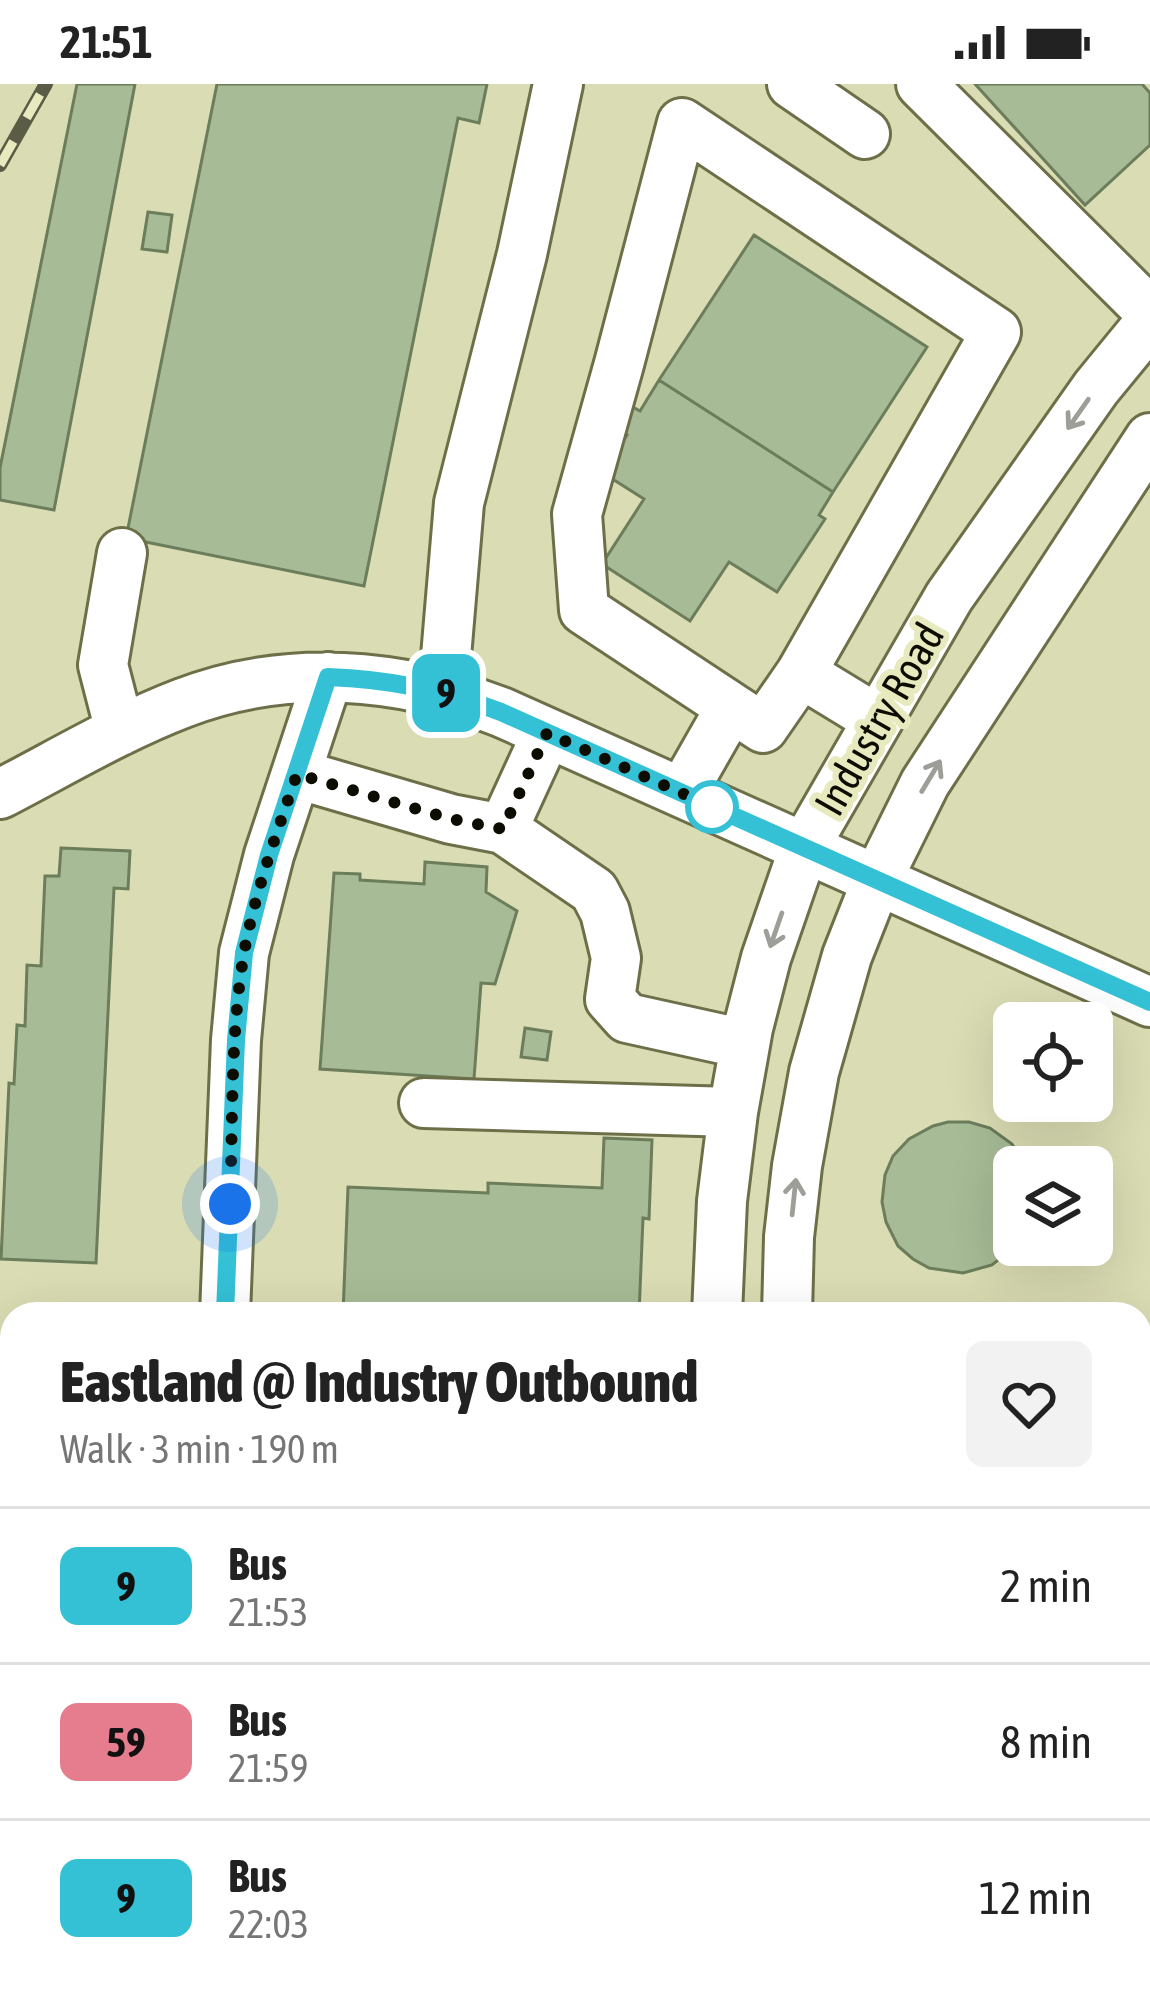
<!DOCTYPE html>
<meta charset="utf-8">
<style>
:root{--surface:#fff;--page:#f2f2f2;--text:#222;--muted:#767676;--line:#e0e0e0}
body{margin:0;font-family:"Asap Condensed",sans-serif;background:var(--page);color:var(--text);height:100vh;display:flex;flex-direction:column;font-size:45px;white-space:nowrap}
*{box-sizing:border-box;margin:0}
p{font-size:39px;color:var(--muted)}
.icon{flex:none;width:66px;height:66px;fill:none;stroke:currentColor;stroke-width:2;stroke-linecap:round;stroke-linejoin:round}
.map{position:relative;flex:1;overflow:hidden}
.details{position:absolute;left:0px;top:1218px;width:1152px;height:696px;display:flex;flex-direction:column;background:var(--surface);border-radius:36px 36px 0 0;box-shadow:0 12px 48px #0002}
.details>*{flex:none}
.badge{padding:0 24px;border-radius:18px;font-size:42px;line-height:78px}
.controls{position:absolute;left:993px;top:918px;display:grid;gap:24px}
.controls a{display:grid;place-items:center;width:120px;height:120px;border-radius:18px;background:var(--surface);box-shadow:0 12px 48px #0002;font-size:60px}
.you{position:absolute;width:60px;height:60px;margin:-30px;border:9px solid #fff;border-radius:50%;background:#1a73e8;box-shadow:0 0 0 18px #1a73e833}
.map>.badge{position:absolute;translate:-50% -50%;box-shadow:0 0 0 6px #fff}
.round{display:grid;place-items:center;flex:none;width:126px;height:126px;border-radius:18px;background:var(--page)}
.overview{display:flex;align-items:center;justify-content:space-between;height:204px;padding:0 60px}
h1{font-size:57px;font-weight:800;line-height:90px}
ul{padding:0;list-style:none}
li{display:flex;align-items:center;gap:36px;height:156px;padding:0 60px;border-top:3px solid var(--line)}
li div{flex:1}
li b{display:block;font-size:45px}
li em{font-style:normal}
li .badge{min-width:132px;font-weight:700;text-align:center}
.status{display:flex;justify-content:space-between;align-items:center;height:84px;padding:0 60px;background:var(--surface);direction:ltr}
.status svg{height:33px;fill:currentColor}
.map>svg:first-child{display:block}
.building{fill:#a7bb96;stroke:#6b7d5a;stroke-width:3}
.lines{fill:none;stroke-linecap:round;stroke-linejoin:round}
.minor-casing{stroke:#6d6f49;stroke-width:54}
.minor{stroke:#fff;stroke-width:48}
.rail-casing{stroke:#5b5c45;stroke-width:14}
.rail{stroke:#e7eabf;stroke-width:9;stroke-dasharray:27;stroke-linecap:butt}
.oneway{stroke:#9e9e99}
.line-casing{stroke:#fff;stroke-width:27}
.line{stroke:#34c1d6;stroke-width:18}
.walk{stroke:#0c0c01;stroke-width:12;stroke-dasharray:0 21.6}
.stop-dot{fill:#fff;stroke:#34c1d6;stroke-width:6}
.labels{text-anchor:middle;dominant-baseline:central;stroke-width:12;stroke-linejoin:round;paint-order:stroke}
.street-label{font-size:42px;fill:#0c0c01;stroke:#e7eabf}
</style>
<div class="status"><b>21:51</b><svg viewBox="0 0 49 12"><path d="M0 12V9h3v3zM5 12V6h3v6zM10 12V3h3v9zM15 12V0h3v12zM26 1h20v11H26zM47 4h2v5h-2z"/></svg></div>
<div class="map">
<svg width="1150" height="1914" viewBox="0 0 1150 1914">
<rect width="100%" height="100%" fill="#dadcb3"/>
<path class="building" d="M 77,0 L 135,0 L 54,426 L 0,416 L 0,384 Z
M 217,0 L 487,0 L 479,39 L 458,34 L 364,502 L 126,454 Z
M 975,0 L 1142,0 L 1150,9 L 1150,61 L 1085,121 Z
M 148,128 L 172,131 L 167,168 L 142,165 Z
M 754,151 L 927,263 L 833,408 L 659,296 Z
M 659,296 L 833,408 L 819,431 L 825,435 L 777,508 L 729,478 L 690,537 L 602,480 L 644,415 L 603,389 L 627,351 L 616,344 L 631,322 L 640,327 Z
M 61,764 L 130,767 L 128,805 L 114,804 L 96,1179 L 1,1175 L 9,999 L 14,1000 L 17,941 L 25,942 L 27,881 L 41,882 L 45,792 L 59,792 Z
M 425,778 L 487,783 L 486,808 L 517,827 L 495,900 L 481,899 L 474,995 L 320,985 L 334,789 L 360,790 L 360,796 L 424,800 Z
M 525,944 L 551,948 L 547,976 L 521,973 Z
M 948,1038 L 969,1038 L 990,1044 L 1012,1060 L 1027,1083 L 1014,1083 L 1014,1161 L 1017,1161 L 992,1181 L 963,1189 L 929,1184 L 913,1175 L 898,1162 L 886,1138 L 882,1118 L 885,1091 L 893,1072 L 909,1055 L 933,1042 Z
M 604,1054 L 652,1056 L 649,1135 L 643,1134 L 639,1230 L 343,1230 L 348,1103 L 488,1109 L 488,1099 L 602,1104 Z
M 0,1353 L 12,1353 L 12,1415 L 0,1415 Z
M 3,1442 L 12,1442 L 12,1503 L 1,1502 Z
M 1140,1552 L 1150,1553 L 1150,1649 L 1140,1649 Z
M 197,1902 L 283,1902 L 283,1906 L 303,1907 L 303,1914 L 203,1914 Z
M 479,1902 L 588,1902 L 587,1914 L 479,1914 Z
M 892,1902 L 973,1902 L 971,1914 L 890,1914 Z"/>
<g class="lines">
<g class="minor-casing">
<path id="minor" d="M 792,0 L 865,50
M 921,0 L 1150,228
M 443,608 L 459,419 L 522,170 L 558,0
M 731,623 L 584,526 L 577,430 L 619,280 L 682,39 L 996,248 L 801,589
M 120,647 L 103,581 L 122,469
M 297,690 L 451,735 L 503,745 L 547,649
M 682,709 L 731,623 L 763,644 L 801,589 L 878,636
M 0,710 C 60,679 120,643 183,619 C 287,579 400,589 501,628 L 1150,918
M 503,745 L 594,807 L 605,828 L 616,874 L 610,915 L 627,934 L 745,960
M 424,1019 L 733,1028
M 225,1230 L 236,956 L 244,869 L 269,771 L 328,593
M 717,1230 L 722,1117 L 733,1028 L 748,944 L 766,874 L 804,764 L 949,513 L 1096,304 L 1150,238
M 787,1230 L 789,1153 L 797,1082 L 814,988 L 847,872 L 877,796 L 925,699 L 1150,354
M 1140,1269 L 1150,1269
M 1140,1503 L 1150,1500
M 0,1857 L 12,1868
M 34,1902 L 42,1914
M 626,1902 L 627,1914
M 377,1914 L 378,1902
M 436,1914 L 436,1902
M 730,1914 L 733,1902
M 825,1914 L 826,1902
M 1069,1914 L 1070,1902"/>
</g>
<use href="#minor" class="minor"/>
<g class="rail-casing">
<path id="rail" d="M 0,81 L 46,0"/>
</g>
<use href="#rail" class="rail"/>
</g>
<defs><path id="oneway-shaft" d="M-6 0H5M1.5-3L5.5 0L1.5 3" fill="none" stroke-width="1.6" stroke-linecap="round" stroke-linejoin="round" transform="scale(3)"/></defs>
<g class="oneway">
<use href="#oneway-shaft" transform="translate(1078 330) rotate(125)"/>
<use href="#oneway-shaft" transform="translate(931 692) rotate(-59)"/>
<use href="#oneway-shaft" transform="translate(776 846) rotate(109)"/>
<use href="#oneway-shaft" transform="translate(794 1113) rotate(-84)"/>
</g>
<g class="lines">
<g class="line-casing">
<path id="line" d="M 225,1230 L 236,956 L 244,869 L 269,771 L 328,593 C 390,595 444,606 501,628 L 1150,918"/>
</g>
<use href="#line" class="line"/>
<path class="walk" d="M 230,1120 C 233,1037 230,951 244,869 C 255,808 277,748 297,690 L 451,735 L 503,745 L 547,649 L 715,724 L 712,723"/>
</g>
<circle class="stop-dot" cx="712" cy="723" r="24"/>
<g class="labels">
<g class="street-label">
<text transform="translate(879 635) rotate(-60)">Industry Road</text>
</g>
</g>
</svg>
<div class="controls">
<a><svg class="icon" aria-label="locate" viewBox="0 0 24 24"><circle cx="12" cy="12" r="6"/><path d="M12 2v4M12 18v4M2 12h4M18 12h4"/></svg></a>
<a><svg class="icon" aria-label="layers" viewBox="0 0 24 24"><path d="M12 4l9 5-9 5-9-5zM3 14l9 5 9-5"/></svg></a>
</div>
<div class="you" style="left:230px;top:1120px"></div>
<b class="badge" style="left:446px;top:609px;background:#34c1d6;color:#111">9</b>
<section class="details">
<div class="overview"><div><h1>Eastland @ Industry Outbound</h1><p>Walk · 3 min · 190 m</p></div><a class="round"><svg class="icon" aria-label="heart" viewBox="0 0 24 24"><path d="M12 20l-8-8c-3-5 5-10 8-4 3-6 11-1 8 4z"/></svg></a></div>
<ul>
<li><span class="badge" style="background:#34c1d6;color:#111">9</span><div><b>Bus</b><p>21:53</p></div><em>2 min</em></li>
<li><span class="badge" style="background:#e67d8f;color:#111">59</span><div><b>Bus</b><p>21:59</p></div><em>8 min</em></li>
<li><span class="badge" style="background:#34c1d6;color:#111">9</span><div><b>Bus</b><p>22:03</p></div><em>12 min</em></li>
</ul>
</section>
</div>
